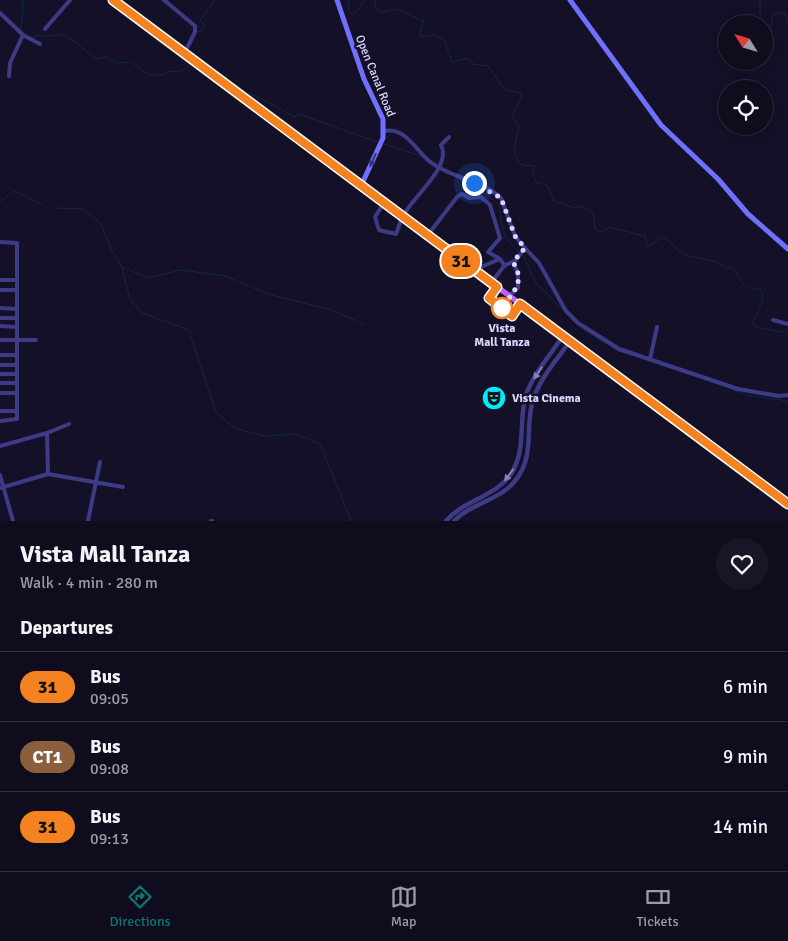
<!DOCTYPE html>
<meta charset="utf-8">
<style>
:root{--surface:#0f0c1e;--page:#181527;--text:#f1f3f6;--muted:#9b9ba4;--line:#2f2c3c;--accent:#0f766e}
body{margin:0;font-family:Signika,sans-serif;background:var(--page);color:var(--text);height:100vh;display:flex;flex-direction:column;font-size:19px;white-space:nowrap}
*{box-sizing:border-box;margin:0}
p{font-size:16px;color:var(--muted)}
.icon{flex:none;width:28px;height:28px;fill:none;stroke:currentColor;stroke-width:2;stroke-linecap:round;stroke-linejoin:round}
.map{position:relative;height:521px;overflow:hidden}
.side{display:flex;flex-direction:column;background:var(--surface);flex:1}
.side>*{flex:none}
.badge{padding:0 10px;border-radius:16px;font-size:18px;line-height:32px}
.needle{width:32px;rotate:307deg}
.tools{position:absolute;left:718px;top:15px;display:grid;gap:10px}
.tools a{display:grid;place-items:center;width:55px;height:55px;border-radius:50%;background:var(--surface);box-shadow:0 2px 12px #0003,0 0 0 1px var(--line);font-size:25px}
.you{position:absolute;width:25px;height:25px;margin:-12px;border:4px solid #fff;border-radius:50%;background:#1a73e8;box-shadow:0 0 0 8px #1a73e833}
.map>.badge{position:absolute;translate:-50% -50%;box-shadow:0 0 0 2px #fff}
h2{padding:0 20px;font-size:19px;line-height:45px}
.round{display:grid;place-items:center;flex:none;width:52px;height:52px;border-radius:26px;background:var(--page)}
.summary{display:flex;align-items:center;justify-content:space-between;height:85px;padding:0 20px}
h1{font-size:24px;font-weight:700;line-height:38px}
ul{padding:0;list-style:none}
li{display:flex;align-items:center;gap:15px;height:70px;padding:0 20px;border-top:1px solid var(--line)}
li div{flex:1}
li b{display:block;font-size:19px}
li em{font-style:normal}
li .badge{min-width:55px;font-weight:700;text-align:center}
.menu{display:flex;justify-content:space-around;align-items:center;height:70px;border-top:1px solid var(--line);background:var(--surface);font-size:14px;color:var(--muted)}
.menu a{display:grid;justify-items:center;gap:2px}
.menu .on{color:var(--accent)}
.map>svg:first-child{display:block}
.lines{fill:none;stroke-linecap:round;stroke-linejoin:round}
.stream{stroke:#0f274d;stroke-width:1}
.minor{stroke:#3d3b86;stroke-width:4}
.tertiary{stroke:#3d3b86;stroke-width:4.5}
.secondary{stroke:#706ffe;stroke-width:5}
.primary{stroke:#bf5ffe;stroke-width:5.5}
.oneway{fill:#39367e}
.oneway2{fill:#8481bc}
.line-casing{stroke:#fff;stroke-width:11}
.line{stroke:#f58220;stroke-width:8}
.walk{stroke:#dbd7ff;stroke-width:5;stroke-dasharray:0 9}
.stop-dot{fill:#fff;stroke:#f58220;stroke-width:2.5}
.labels{text-anchor:middle;dominant-baseline:central;stroke-width:5;stroke-linejoin:round;paint-order:stroke}
.street-label{font-size:12px;fill:#dbd7ff;stroke:#141028}
.stop-label{font-size:12px;font-weight:bold;fill:#dbd7ff;stroke:#141028}
.poi-label{font-size:12px;font-weight:bold;fill:#dbd7ff;stroke:#141028;text-anchor:start}
</style>
<div class="map">
<svg width="788" height="521" viewBox="0 0 788 521">
<rect width="100%" height="100%" fill="#141028"/>
<g class="lines">
<path class="stream" d="M 349,0 L 348,11 L 352,14 L 357,11 L 365,0
M 375,0 L 375,7 L 381,12 L 396,9 L 424,21 L 420,32 L 421,37 L 433,35 L 444,39 L 452,62 L 468,58 L 473,64 L 488,66 L 505,90 L 521,93 L 521,98 L 512,116 L 519,127 C 517,138 509,158 523,165 C 526,166 530,165 534,166 L 533,176 L 537,183 L 547,185 L 554,201 L 574,208 L 581,206 L 593,213 L 595,229 L 601,232 L 609,227 L 645,236 L 647,247 L 661,238 L 667,239 L 679,251 L 689,256 L 717,262 L 726,268 L 732,267 C 745,281 736,287 761,290 C 767,299 756,312 753,322 L 755,327 L 788,333
M 760,0 L 760,21 L 771,27 L 773,14 L 784,12 L 788,24
M 197,31 L 201,32 L 205,26 L 200,20 L 215,0
M 23,33 L 20,28 C 24,18 22,10 23,0
M 33,38 L 38,35 C 48,39 57,32 65,36 C 78,42 85,52 97,59 L 105,57 L 117,63 L 131,62 L 149,75 L 164,75 L 169,71 L 180,72 L 193,63
M 191,45 L 195,35
M 188,50 L 194,56
M 196,57 L 220,77
M 232,85 L 248,96 L 250,93 L 295,117 L 299,114 L 377,142
M 384,144 L 421,156
M 453,176 C 470,185 486,192 499,205 L 502,226 L 506,238 L 524,257 L 536,283 L 565,312
M 0,202 L 14,191 L 42,204
M 55,208 L 84,209 L 101,224 L 112,251 L 122,267 L 130,299 L 142,313 L 189,330 L 216,412 L 234,428 L 264,436 L 296,434 L 320,444 L 351,521
M 122,267 L 148,278 L 181,270 L 225,276 L 268,294 L 331,310 L 364,324
M 584,330 L 618,351 L 634,356
M 719,384 L 746,395 L 788,401"/>
<path class="minor" d="M 164,0 L 195,26 L 195,32 L 184,54
M 0,13 L 23,35 L 40,44
M 45,29 L 70,0
M 9,76 L 10,63 L 23,35
M 384,131 C 405,127 415,149 429,161 C 450,178 482,180 501,198 L 515,236 L 525,248 L 516,260 L 504,266 L 491,283
M 384,203 L 375,217 L 379,230 L 396,234 C 398,229 400,223 401,220 C 408,200 453,168 441,145 L 449,137
M 427,236 L 457,197 L 462,194 L 469,198 L 481,197 L 490,205 L 500,238 L 488,252 L 500,259
M 0,242 L 17,243 L 17,419 L 0,421
M 525,248 L 539,263 L 566,311 L 578,323 L 619,349 L 738,389 L 779,396 L 788,395
M 474,270 L 500,259 L 505,266
M 0,280 L 17,280
M 0,290 L 17,290
M 509,296 L 518,288 L 518,273 L 513,262
M 0,308 L 17,309
M 0,318 L 17,318
M 773,320 L 788,324
M 0,326 L 17,327
M 0,340 L 36,340
M 0,355 L 17,355
M 650,359 L 657,327
M 0,365 L 17,365
M 0,374 L 17,374
M 0,383 L 17,383
M 0,393 L 17,393
M 0,411 L 17,411
M 0,446 L 47,433 L 69,424
M 48,474 L 123,487
M 0,475 L 13,521
M 0,488 L 48,474 L 47,433
M 88,521 L 100,462
M 211,521 L 212,521"/>
<path class="tertiary" d="M 446,521 C 464,500 495,497 511,474 C 527,449 518,421 526,395 C 533,374 551,354 563,336
M 454,521 C 471,503 499,501 515,481 C 535,456 525,431 532,404 C 538,380 556,361 570,341"/>
<path class="secondary" d="M 337,0 L 364,79 L 383,119 L 383,138 L 361,186
M 570,0 L 661,125 L 718,179 L 748,214 L 788,249"/>
<path class="primary" d="M 113,0 L 788,504"/>
</g>
<defs><path id="oneway-solid" d="M-6-.8H1V-3.2L6.5 0L1 3.2V.8H-6Z" transform="scale(1.25)"/></defs>
<use class="oneway" href="#oneway-solid" transform="translate(373 160) rotate(114)"/>
<g class="oneway2">
<use href="#oneway-solid" transform="translate(538 373) rotate(124)"/>
<use href="#oneway-solid" transform="translate(509 475) rotate(126)"/>
</g>
<g class="lines">
<g class="line-casing">
<path id="line" d="M 113,0 L 497,287 L 489,298 L 512,316 L 520,304 L 788,504"/>
</g>
<use href="#line" class="line"/>
<path class="walk" d="M 474,183 L 501,198 L 515,236 L 525,248 L 513,262 C 526,283 513,291 502,308"/>
</g>
<defs>
<g id="theatre-disc" transform="scale(1.25)"><circle r="9.5" fill="#05e9fd" stroke="#141028"/><path d="M-5-5.5Q0-4 5-5.5V0Q5 5 0 6Q-5 5-5 0ZM-3.3-2.5H-1v1.5H-3.3ZM1-2.5H3.3v1.5H1ZM-2.8 1Q0 5.5 2.8 1Z" fill="#111"/></g>
</defs>
<g fill-rule="evenodd">
<use href="#theatre-disc" x="494" y="398"/>
</g>
<circle class="stop-dot" cx="502" cy="308" r="10"/>
<g class="labels">
<g class="street-label">
<text transform="translate(375 76) rotate(68)">Open Canal Road</text>
</g>
<g class="stop-label">
<text x="502" y="328">Vista<tspan x="502" dy="14">Mall Tanza</tspan></text>
</g>
<g class="poi-label">
<text x="512" y="398">Vista Cinema</text>
</g>
</g>
</svg>
<div class="tools">
<a><svg class="needle" viewBox="-14 -14 28 28"><path d="M0-13l5 13h-10z" fill="#e53935"/><path d="M0 13l5-13h-10z" fill="#9b9ba4"/></svg></a>
<a><svg class="icon" aria-label="locate" viewBox="0 0 24 24"><circle cx="12" cy="12" r="6"/><path d="M12 2v4M12 18v4M2 12h4M18 12h4"/></svg></a>
</div>
<div class="you" style="left:474px;top:183px"></div>
<b class="badge" style="left:461px;top:261px;background:#f58220;color:#111">31</b>
</div>
<section class="side">
<div class="summary"><div><h1>Vista Mall Tanza</h1><p>Walk · 4 min · 280 m</p></div><a class="round"><svg class="icon" aria-label="heart" viewBox="0 0 24 24"><path d="M12 20l-8-8c-3-5 5-10 8-4 3-6 11-1 8 4z"/></svg></a></div>
<h2>Departures</h2>
<ul>
<li><span class="badge" style="background:#f58220;color:#111">31</span><div><b>Bus</b><p>09:05</p></div><em>6 min</em></li>
<li><span class="badge" style="background:#8b5e3c;color:#fff">CT1</span><div><b>Bus</b><p>09:08</p></div><em>9 min</em></li>
<li><span class="badge" style="background:#f58220;color:#111">31</span><div><b>Bus</b><p>09:13</p></div><em>14 min</em></li>
</ul>
</section>
<nav class="menu">
<a class="on"><svg class="icon" aria-label="directions" viewBox="0 0 24 24"><path d="M12 3l9 9-9 9-9-9zM9 14v-3h6M13 9l2 2-2 2"/></svg>Directions</a>
<a><svg class="icon" aria-label="map" viewBox="0 0 24 24"><path d="M3 6l6-2 6 2 6-2v14l-6 2-6-2-6 2zM9 4v14M15 6v14"/></svg>Map</a>
<a><svg class="icon" aria-label="tickets" viewBox="0 0 24 24"><path d="M3 7h18v10H3zM15 7v10"/></svg>Tickets</a>
</nav>
